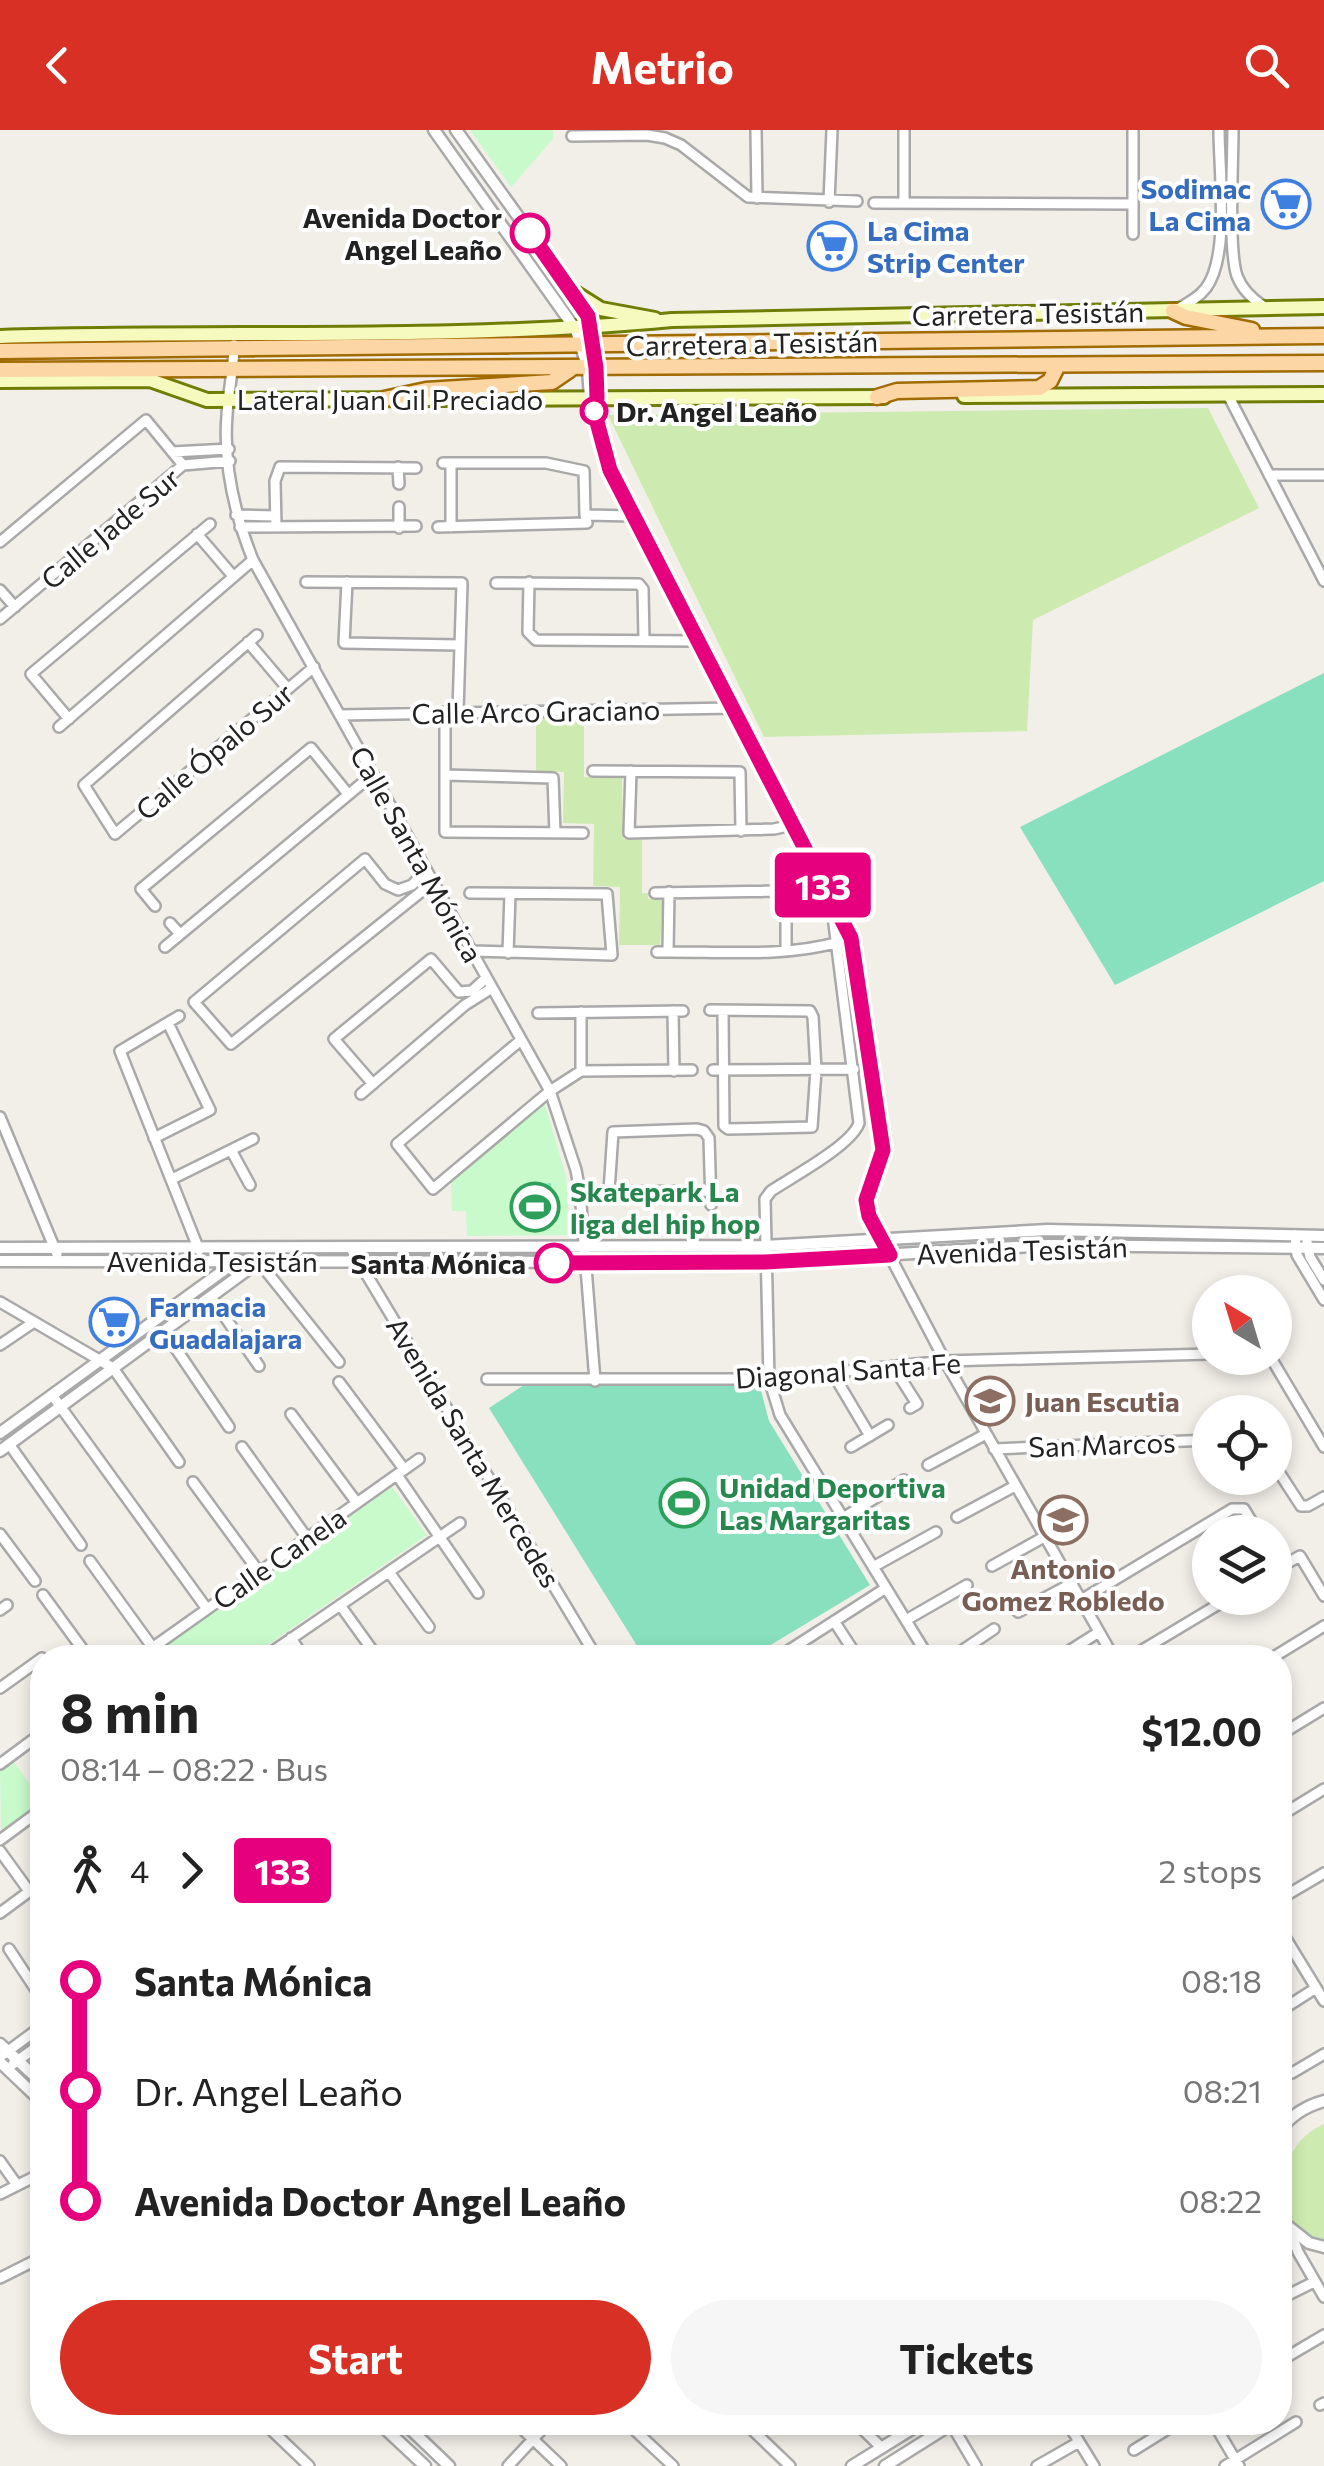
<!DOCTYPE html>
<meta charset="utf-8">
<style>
:root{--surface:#fff;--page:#f6f6f6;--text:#222;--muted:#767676;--accent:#d93025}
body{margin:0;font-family:Commissioner,sans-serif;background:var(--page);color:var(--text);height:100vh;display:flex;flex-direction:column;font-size:38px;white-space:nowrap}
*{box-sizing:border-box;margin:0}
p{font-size:32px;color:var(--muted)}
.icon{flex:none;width:55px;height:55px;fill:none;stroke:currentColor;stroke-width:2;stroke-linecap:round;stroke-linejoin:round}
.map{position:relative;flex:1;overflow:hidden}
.sheet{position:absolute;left:30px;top:1515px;width:1262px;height:790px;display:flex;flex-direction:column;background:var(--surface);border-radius:40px;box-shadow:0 5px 15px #0003}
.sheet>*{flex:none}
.badge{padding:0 20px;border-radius:8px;font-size:35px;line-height:65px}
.needle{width:65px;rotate:322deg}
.fabs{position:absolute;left:1192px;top:1145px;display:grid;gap:20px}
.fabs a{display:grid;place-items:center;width:100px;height:100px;border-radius:50%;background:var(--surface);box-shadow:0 5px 15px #0003;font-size:50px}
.map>.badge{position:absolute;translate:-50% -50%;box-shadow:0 0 0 5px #fff}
.legs{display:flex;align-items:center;gap:15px;height:110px;padding:0 30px;font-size:32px}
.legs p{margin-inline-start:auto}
.head{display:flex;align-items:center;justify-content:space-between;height:170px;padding:0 30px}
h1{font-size:55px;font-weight:700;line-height:75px}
.action{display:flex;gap:20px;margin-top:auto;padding:20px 30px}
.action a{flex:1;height:115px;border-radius:60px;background:var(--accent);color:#fff;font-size:40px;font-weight:700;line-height:115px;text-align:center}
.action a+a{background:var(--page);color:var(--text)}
ul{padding:0 30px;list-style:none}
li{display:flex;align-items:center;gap:35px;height:110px;font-size:38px}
li i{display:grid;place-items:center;width:15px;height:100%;margin:0 12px;background:currentColor}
li i::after{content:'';width:25px;height:25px;margin:-12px;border:8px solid;border-radius:50%;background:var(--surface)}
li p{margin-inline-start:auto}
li:first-child i{background:linear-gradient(#0000 50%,currentColor 0)}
li:last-child i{background:linear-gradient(currentColor 50%,#0000 0)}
header{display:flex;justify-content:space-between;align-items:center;height:130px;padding:0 30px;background:var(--accent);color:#fff;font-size:45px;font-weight:700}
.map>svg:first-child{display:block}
.grass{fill:#cdebb0}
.park{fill:#c8facc}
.pitch{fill:#88e0be}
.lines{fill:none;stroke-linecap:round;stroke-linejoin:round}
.minor-casing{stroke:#a9a9a9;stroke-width:14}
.tertiary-casing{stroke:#a9a9a9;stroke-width:15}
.secondary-casing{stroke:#707d05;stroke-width:18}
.primary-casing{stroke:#a06b00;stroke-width:19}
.minor{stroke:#fff;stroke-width:9}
.tertiary{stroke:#fff;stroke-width:10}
.secondary{stroke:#f7fabf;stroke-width:12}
.primary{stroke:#fcd6a4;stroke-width:14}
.line-1-casing{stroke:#fff;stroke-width:22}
.line-1{stroke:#e6007e;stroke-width:15}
.stop-1-dot{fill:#fff;stroke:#e6007e;stroke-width:5}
.labels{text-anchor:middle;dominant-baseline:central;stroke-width:8;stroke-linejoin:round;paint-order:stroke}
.shop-label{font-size:28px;font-weight:bold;fill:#366cbe;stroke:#fff;text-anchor:start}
.stop-label{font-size:28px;font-weight:bold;fill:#222;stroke:#fff;text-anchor:end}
.street-label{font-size:28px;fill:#222;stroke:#fff}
.leisure-label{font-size:28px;font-weight:bold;fill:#27864d;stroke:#fff;text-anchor:start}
.education-label{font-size:28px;font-weight:bold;fill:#785e54;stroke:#fff;text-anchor:start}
</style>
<header><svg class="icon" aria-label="back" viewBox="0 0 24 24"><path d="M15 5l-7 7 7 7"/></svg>Metrio<svg class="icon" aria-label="search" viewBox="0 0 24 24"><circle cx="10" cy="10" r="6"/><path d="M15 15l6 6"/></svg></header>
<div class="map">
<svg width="1324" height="2336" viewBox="0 0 1324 2336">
<rect width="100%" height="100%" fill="#f2efe9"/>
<path class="grass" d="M 1208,278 L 1259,378 L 1033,490 L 1027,601 L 764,607 L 608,285 Z
M 536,588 L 584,588 L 584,647 L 622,648 L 623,709 L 642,710 L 642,763 L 648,763 L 648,769 L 663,769 L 660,815 L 619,815 L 620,757 L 593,756 L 594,694 L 563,693 L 564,642 L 536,641 Z
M 1324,1994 L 1324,2112 C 1284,2096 1280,2076 1280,2036 L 1287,2036 C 1293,2016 1305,2002 1324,1994 Z"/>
<path class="park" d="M 470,0 L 553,0 L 553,9 L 511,57 Z
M 544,972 L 566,1046 L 570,1105 L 467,1106 L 466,1081 L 452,1081 L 451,1049 Z
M 392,1357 L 427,1405 L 250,1527 L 149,1527 Z
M 12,1629 L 42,1671 L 1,1701 L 0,1637 Z"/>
<path class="pitch" d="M 1324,543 L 1324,751 L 1115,855 L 1020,697 Z
M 551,1053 L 554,1089 L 517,1092 L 515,1065 L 521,1056 Z
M 759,1253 L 769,1291 L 870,1455 L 751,1527 L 644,1527 L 489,1278 L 524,1255 Z"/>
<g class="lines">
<g class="minor-casing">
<path id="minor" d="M 756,0 L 757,68
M 904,0 L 904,72
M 1233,0 C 1233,33 1228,119 1237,146 C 1242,159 1251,168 1263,176
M 572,6 L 647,5 L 665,8 L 681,15 L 748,67 L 857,71
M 829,72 L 832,0
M 874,73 L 1132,74
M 1133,104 L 1133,0
M 1181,177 C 1190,172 1199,167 1206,158 C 1230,126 1219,40 1219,0
M 234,215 C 234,239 228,261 227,285 C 223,334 235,385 253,430 L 550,961 L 576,1040 L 580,1062 L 595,1251
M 1228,265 L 1324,451
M 590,268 L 610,340 L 851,808 L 883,1020 L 866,1069 L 869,1086 L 945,1231 L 1114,1528
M 172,322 L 229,319
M 443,333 L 546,333 L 584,341 L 585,385
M 398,337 L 399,354
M 1269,345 L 1324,345
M 399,377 L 399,398
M 236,385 L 275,386
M 276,396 L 275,351 L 280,337 L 416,338
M 240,397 L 416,396
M 438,397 L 587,393 L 585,385 L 634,386
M 451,397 L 451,334
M 197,404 L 233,446
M 0,412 L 146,290 L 183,335
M 306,452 L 462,453 L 458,581
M 347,452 L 344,513 L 459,515
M 529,452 L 528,502 L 536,510 L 698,511
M 496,453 L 639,454 L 643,459 L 644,510
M 0,460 L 15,477
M 0,489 L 183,335 L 230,331
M 257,505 L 84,655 L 115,704 L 314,537
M 248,512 L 288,559
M 445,582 L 445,702 L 583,703
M 340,585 L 732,578
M 69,589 L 31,544 L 210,394
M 59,597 L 253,430
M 593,641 L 740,642 L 741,701
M 631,641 L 629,703 L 774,699 L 792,695
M 445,645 L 553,648 L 555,703
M 426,741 L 412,755 L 398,760 L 385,754 L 365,729 L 194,872 L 231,914 L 432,753
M 470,763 L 607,764 L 612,825 L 472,821
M 655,763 L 786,761 L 786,820
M 155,776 L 141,759 L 311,618 L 348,664
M 832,778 L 859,993 C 852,1015 792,1047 771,1061 L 765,1069 L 769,1249 L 780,1285 L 929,1528
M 170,793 L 180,804
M 165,817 L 372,645
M 657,822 C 717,821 782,828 839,812
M 668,822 L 669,762
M 508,823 L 510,764
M 710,880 L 810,881 L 813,887 L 816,940 L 812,997 L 728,999 L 724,996 L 723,881
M 673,881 L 674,941
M 581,882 L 581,941
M 538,883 L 683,881
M 179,886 L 120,921 L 199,1120
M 521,910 L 397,1014 L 433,1059 L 550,961 L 581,941 L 692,940
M 713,940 L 854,939
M 373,954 L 334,909 L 431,829 L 459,862 L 472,861 L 486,848
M 361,964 L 465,875 L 492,858
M 0,987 L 57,1124
M 154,1008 L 210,980 L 168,893
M 231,1020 L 250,1055
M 172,1049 L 253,1009
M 609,1061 L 613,1002 L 697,999 L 704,1001 L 709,1008 L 711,1075
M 580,1062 L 711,1061
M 1295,1105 L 1297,1125 L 1324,1170
M 1307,1112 L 1310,1127 L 1324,1150
M 350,1117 L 597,1528
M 259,1132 L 339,1232
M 211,1167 L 259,1236
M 0,1172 L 113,1238 L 179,1332
M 164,1201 L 229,1297
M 0,1215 L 34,1192
M 1271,1228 L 1324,1317
M 893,1236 L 917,1274 L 910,1278
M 832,1242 L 870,1306
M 487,1249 L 769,1249 L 945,1231 L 1210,1224
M 339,1252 L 404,1339
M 52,1265 L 207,1479
M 291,1284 L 357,1373
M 9,1314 L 81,1415
M 242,1317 L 307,1408
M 851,1317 L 888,1295
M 994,1319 L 1210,1310
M 928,1335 L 986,1304
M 1275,1336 L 1301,1376 L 1308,1376 L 1324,1367
M 397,1345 L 478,1463
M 193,1352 L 259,1442
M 957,1387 L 1015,1356
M 843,1388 L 904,1350
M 0,1404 L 35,1451
M 90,1431 L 153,1518
M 992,1436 L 1044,1407
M 873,1437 L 936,1402
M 1275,1440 L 1300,1426 L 1324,1466
M 389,1442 L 429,1497
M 43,1465 L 89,1528
M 1081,1470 L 1232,1379 L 1244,1379 L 1258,1402
M 340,1475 L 378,1528
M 0,1480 L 7,1475
M 1018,1482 L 1071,1454
M 906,1490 L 967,1455
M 834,1491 L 858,1528
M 291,1508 L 304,1528
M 138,1528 L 419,1329
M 263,1528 L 460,1393
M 777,1528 L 886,1458
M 951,1528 L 994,1499
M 1058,1528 L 1099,1502
M 1129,1528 L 1229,1468
M 1272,1528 L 1324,1496
M 0,1558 L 42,1528
M 1280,1605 L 1324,1578
M 0,1634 L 42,1603
M 1280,1686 L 1324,1659
M 0,1710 L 42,1679
M 0,1721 L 29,1761
M 1280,1769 L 1324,1743
M 0,1783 L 42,1752
M 1280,1799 L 1324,1871
M 9,1819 L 42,1869
M 1280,1881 L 1316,1858
M 0,1927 L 42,1896
M 13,1934 L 42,1913
M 1292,1943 L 1324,1924
M 0,2031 L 17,2055
M 0,2064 L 42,2043
M 1290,2100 L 1298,2122 L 1324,2167
M 0,2148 L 42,2127
M 1280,2169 L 1314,2152
M 1280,2231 L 1324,2205
M 1320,2275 L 1324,2273
M 263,2292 L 309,2336
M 515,2292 L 561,2336
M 626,2292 L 673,2336
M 744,2292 L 790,2336
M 855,2292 L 882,2318
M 950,2292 L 976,2336
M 1067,2292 L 1094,2336
M 1213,2292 L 1239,2336
M 1134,2320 L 1179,2292
M 508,2336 L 549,2292
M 1037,2336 L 1079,2312
M 1225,2336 L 1296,2292"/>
</g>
<g class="tertiary-casing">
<path id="tertiary" d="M 434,0 L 576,200 L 588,239 L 590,268
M 456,0 L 583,177 L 591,199 L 597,268
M 0,1118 L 764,1116 L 1047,1100 L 1324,1106
M 0,1131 L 765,1132 L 1048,1115 L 1324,1118
M 0,1303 L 235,1132
M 0,1321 L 258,1132
M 0,1914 L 42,1953
M 0,1932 L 42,1972
M 1280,2000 C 1292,1984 1306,1976 1324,1971
M 1280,2090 L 1309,2113 L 1324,2117
M 378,2292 L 425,2336
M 403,2292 L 449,2336
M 852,2336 L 923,2292
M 885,2336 L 955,2292"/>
</g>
<g class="secondary-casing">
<path id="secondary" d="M 574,162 L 601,179 L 655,189
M 0,207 C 224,200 449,211 672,190 L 1324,177
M 0,251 L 150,250 L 207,270 L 884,267
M 964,266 L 1324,264"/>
</g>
<g class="primary-casing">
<path id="primary" d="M 1173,181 L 1186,187 L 1252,200
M 0,221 L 1324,206
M 0,240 L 1324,233
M 877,267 L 897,261 L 1039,258 L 1050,251 L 1058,235
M 384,269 L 426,260 L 552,252 L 571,239"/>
</g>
<use href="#minor" class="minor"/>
<use href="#tertiary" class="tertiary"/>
<use href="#secondary" class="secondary"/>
<use href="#primary" class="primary"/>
</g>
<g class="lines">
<g class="line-1-casing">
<path id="line-1" d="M 530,103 L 588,186 L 596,238 L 597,268 L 594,281 L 610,340 L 851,808 L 883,1020 L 866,1070 L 869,1086 L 890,1125 L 765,1132 L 554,1133"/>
</g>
<use href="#line-1" class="line-1"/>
</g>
<defs>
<g id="supermarket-ring" transform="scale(2.5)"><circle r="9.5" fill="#fff" stroke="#3f7fe0" stroke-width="1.5"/><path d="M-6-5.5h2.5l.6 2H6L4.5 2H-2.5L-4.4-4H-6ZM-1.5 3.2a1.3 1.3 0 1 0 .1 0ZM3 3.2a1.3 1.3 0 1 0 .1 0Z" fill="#3f7fe0"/></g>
<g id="stadium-ring" transform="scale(2.5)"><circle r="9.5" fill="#fff" stroke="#2e9e5b" stroke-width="1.5"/><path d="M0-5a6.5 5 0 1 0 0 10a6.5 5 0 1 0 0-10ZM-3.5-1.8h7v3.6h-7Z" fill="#2e9e5b"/></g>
<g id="school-ring" transform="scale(2.5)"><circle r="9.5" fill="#fff" stroke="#8d6e63" stroke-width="1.5"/><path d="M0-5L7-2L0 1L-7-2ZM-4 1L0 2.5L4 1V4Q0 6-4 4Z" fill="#8d6e63"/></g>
</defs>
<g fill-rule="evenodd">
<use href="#supermarket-ring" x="1286" y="74"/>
<use href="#supermarket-ring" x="832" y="116"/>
<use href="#stadium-ring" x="535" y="1077"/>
<use href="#supermarket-ring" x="114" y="1192"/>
<use href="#school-ring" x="990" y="1271"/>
<use href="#stadium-ring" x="684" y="1373"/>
<use href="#school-ring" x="1063" y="1390"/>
</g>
<g class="stop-1-dot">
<circle cx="530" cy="103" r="18"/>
<circle cx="594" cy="281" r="12"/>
<circle cx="554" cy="1133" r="18"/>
</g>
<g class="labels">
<g class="shop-label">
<text x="1251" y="58" text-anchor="end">Sodimac<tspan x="1251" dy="32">La Cima</tspan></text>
<text x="867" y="100">La Cima<tspan x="867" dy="32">Strip Center</tspan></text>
<text x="149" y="1176">Farmacia<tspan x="149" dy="32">Guadalajara</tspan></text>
</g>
<g class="stop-label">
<text x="502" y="87">Avenida Doctor<tspan x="502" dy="32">Angel Leaño</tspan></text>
<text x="616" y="281" text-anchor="start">Dr. Angel Leaño</text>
<text x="526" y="1133">Santa Mónica</text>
</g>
<g class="street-label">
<text transform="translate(1028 183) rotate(-1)">Carretera Tesistán</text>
<text transform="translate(752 213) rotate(-1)">Carretera a Tesistán</text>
<text x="390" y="269">Lateral Juan Gil Preciado</text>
<text transform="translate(110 398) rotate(-40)">Calle Jade Sur</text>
<text transform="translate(536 581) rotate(-1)">Calle Arco Graciano</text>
<text transform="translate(214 621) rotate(-40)">Calle Ópalo Sur</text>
<text transform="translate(417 724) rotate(61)">Calle Santa Mónica</text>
<text transform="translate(1022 1120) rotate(-2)">Avenida Tesistán</text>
<text x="212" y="1131">Avenida Tesistán</text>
<text transform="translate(848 1240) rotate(-4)">Diagonal Santa Fe</text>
<text transform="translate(1102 1314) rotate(-2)">San Marcos</text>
<text transform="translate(474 1322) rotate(59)">Avenida Santa Mercedes</text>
<text transform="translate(279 1428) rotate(-35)">Calle Canela</text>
</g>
<g class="leisure-label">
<text x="570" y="1061">Skatepark La<tspan x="570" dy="32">liga del hip hop</tspan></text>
<text x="719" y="1357">Unidad Deportiva<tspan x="719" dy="32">Las Margaritas</tspan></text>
</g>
<g class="education-label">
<text x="1025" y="1271">Juan Escutia</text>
<text x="1063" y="1438" text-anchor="middle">Antonio<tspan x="1063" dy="32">Gomez Robledo</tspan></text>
</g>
</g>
</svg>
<div class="fabs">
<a><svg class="needle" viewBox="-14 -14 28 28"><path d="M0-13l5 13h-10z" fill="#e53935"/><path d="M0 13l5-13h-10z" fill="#767676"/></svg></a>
<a><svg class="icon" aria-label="locate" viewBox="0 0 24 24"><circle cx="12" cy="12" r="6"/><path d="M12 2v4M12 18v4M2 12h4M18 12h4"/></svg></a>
<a><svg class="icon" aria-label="layers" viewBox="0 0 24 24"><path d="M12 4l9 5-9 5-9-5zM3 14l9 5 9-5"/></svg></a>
</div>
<b class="badge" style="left:823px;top:755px;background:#e6007e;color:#fff">133</b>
<section class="sheet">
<div class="head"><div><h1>8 min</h1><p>08:14 – 08:22 · Bus</p></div><b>$12.00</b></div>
<div class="legs"><svg class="icon" aria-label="walk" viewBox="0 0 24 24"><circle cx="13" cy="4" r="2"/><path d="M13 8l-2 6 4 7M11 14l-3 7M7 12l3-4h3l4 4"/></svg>4<svg class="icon" aria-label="forward" viewBox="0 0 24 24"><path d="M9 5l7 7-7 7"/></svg><b class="badge" style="background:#e6007e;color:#fff">133</b><p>2 stops</p></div>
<ul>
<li><i style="color:#e6007e"></i><b>Santa Mónica</b><p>08:18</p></li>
<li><i style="color:#e6007e"></i><span>Dr. Angel Leaño</span><p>08:21</p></li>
<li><i style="color:#e6007e"></i><b>Avenida Doctor Angel Leaño</b><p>08:22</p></li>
</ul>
<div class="action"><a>Start</a><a>Tickets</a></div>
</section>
</div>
